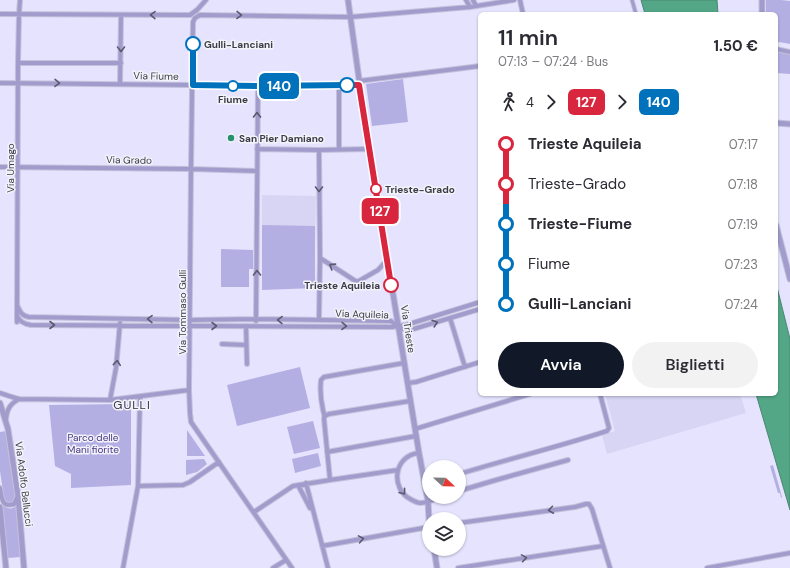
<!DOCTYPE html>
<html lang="it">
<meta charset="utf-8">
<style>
:root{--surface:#fff;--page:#f2f2f3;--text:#2b2b33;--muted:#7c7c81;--accent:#111827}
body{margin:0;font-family:"DM Sans",sans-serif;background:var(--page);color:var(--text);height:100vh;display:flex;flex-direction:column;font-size:15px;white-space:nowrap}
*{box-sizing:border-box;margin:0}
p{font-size:13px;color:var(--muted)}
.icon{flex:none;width:22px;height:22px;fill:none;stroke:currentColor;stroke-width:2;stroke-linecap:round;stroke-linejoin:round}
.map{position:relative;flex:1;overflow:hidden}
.drawer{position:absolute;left:478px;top:12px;width:300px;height:384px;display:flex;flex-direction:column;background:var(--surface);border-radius:6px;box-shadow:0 1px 3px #0004}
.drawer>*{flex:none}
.badge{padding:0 8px;border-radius:6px;font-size:14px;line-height:26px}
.needle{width:26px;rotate:112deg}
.fabs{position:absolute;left:422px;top:460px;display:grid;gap:8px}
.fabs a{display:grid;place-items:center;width:44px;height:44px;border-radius:50%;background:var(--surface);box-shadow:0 1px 3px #0004;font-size:20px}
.map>.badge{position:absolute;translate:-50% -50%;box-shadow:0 0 0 2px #fff}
.legs{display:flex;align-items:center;gap:6px;height:44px;padding:0 20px;font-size:13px}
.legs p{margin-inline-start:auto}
.overview{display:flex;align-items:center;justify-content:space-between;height:68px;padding:0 20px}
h1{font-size:22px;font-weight:600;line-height:30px}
.primary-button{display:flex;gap:8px;margin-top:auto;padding:8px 20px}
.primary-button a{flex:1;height:46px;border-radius:24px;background:var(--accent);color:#fff;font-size:16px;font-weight:600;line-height:46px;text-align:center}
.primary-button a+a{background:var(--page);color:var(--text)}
ul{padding:0 20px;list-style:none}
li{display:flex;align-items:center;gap:14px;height:40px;font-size:15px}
li i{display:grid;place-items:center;width:6px;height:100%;margin:0 5px;background:currentColor}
li i::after{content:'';width:10px;height:10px;margin:-5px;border:3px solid;border-radius:50%;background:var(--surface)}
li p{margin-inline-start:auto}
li:first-child i{background:linear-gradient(#0000 50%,currentColor 0)}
li:last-child i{background:linear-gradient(currentColor 50%,#0000 0)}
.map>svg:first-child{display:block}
.built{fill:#d8d5f4}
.green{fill:#b4afe3}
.water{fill:#53a786;stroke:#4c8773}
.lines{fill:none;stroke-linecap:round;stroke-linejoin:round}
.pedestrian-casing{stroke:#c3c1da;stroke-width:5}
.minor-casing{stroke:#c3c1da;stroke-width:6}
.tertiary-casing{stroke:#c3c1da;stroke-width:7}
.pedestrian{stroke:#a29ccd;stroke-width:3}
.minor{stroke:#a29ccd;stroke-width:4}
.tertiary{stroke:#a29ccd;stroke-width:5}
.oneway{stroke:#5b5870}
.line-1-casing{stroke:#fff;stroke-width:9}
.line-2-casing{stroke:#fff;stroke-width:9}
.line-1{stroke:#d7263d;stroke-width:6}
.line-2{stroke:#0072bc;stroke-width:6}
.stop-2-dot{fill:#fff;stroke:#0072bc;stroke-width:2}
.poi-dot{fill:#27906d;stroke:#f3f3fa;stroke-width:1.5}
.stop-1-dot{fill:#fff;stroke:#d7263d;stroke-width:2}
.labels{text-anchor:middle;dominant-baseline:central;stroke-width:3;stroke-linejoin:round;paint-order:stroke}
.stop-label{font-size:10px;font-weight:bold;fill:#3c3b48;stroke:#f3f3fa;text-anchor:start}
.street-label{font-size:10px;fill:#3c3b48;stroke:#f3f3fa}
.poi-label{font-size:10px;font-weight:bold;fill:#3c3b48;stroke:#f3f3fa;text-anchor:start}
.park-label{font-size:10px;fill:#473684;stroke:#f3f3fa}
.quarter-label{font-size:12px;letter-spacing:1px;fill:#36334c;stroke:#f3f3fa}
</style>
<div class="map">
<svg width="790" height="568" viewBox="0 0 790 568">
<rect width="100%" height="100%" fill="#e5e3fe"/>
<path class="built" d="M 262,195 L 316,196 L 315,243 L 262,243 Z
M 605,394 L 740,394 L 746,413 L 607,454 L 602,435 L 615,431 Z"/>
<path class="green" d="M 766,0 L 781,0 L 790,1 L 790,44 L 779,42 L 776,45 L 776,14 L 766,14 Z
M 776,51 L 790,54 L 790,74 L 776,73 Z
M 403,79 L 408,122 L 372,126 L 366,84 Z
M 262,225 L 315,226 L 315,288 L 262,290 Z
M 221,249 L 253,250 L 253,269 L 249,269 L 249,287 L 221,287 Z
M 300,367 L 310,408 L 237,426 L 227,385 Z
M 127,404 L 131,410 L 131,485 L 71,488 L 71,474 L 55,466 L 49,405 Z
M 313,421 L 320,448 L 294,454 L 287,427 Z
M 187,430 L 205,456 L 187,456 Z
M 6,431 L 15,496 L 14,500 L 10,503 L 5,501 L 4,498 L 0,471 L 0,432 Z
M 318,453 L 321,466 L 295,473 L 292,459 Z
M 204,459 L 207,464 L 197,472 L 186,475 L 186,460 Z
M 773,465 L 782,497 L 781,498 L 780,493 L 778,493 L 770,466 Z
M 2,505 C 8,509 12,510 17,505 L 20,557 L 8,558 Z"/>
<path class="water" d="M 641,0 L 717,0 L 718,14 L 645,14 Z
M 776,283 L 790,339 L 790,510 L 756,394 L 776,394 Z"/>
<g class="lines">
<g class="pedestrian-casing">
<path id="pedestrian" d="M 632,0 L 636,14"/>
</g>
<g class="minor-casing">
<path id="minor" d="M 466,0 L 470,7
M 473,0 L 476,6
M 520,0 L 523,14
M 0,14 L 190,15 L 197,10 L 206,0
M 776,49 L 790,52
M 18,63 L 121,63
M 359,81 L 480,66
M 0,83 L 189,85 L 258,86 L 359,85
M 120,84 L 121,15
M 257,149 L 319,150 L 369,149
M 339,149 L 339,85
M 0,167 L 191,169 L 257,171
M 320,258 L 357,282 L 378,270 L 387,260
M 17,305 C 20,312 22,316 29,317 L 190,320 L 256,319 L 391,321 L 398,327 L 407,331 L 480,309
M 17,316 C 20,322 24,324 31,325 L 392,327 L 406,325 L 480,302
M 450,318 L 465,367
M 319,320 L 320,258 L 319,150
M 256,321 L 258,86
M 17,322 L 18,63 L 19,14 L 20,0
M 246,326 L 247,364
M 222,344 L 246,345
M 408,383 L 416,382 L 480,362
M 0,393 L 9,396 L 19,399 L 110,400 L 189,390
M 110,400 L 116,368 L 120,323
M 325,416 L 329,414 L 410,401
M 6,419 C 7,409 10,404 19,399
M 415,429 L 530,394
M 327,452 L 416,436
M 419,453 C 394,455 389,489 412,500 C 414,501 418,503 420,503 C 427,503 435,499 441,497
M 459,474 C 508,459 558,447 607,431 L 609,428 L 600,394
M 330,480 L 398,470
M 306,483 L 328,568
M 298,485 L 310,508
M 138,486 L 183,485 L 190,482 L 219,462
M 0,488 C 2,497 1,508 14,504 L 17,498
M 459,491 L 496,480 L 568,460
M 254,512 L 293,486 L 330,480 L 324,419 C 325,415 324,414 323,410 C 321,401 320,389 321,380 L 324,377 L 404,363
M 459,523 L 575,507 L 586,504 L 589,504 L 592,509 L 610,568
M 322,546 L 429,527
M 123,568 L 138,486 L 140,397
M 273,568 L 286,560
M 292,568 L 191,422 L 190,413 L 189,390 L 191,169 L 193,22 L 195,18 L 200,15 L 350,17 L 470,7 L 514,0
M 458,568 L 603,546
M 707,568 L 790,553"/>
</g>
<g class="tertiary-casing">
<path id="tertiary" d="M 348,0 L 365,122 L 419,453 L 428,501 L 429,519
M 762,0 L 762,14
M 776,123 L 790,124
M 776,225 L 790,279
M 0,403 L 8,429 L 18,496 L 24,568
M 0,507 L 6,568
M 434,549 L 437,568"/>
</g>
<use href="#pedestrian" class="pedestrian"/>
<use href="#minor" class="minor"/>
<use href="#tertiary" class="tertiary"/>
</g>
<defs><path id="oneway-chevron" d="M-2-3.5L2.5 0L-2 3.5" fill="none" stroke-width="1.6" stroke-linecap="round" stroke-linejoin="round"/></defs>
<g class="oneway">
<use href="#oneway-chevron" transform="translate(153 15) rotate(-179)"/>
<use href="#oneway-chevron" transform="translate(239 15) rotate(1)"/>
<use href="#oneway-chevron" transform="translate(121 49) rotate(90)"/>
<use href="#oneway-chevron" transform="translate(57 83) rotate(1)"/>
<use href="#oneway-chevron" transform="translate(257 115) rotate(-89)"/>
<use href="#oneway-chevron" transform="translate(319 189) rotate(90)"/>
<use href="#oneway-chevron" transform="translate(332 266) rotate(-147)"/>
<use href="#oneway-chevron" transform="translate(257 273) rotate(-90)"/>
<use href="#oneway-chevron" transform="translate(150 319) rotate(-179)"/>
<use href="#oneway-chevron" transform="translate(280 320) rotate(-179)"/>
<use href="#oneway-chevron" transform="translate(435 323) rotate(-17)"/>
<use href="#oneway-chevron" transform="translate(52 325)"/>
<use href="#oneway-chevron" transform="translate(214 326)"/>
<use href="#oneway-chevron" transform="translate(344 326) rotate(1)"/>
<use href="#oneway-chevron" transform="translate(117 363) rotate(-84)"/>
<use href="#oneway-chevron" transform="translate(403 492) rotate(53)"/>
<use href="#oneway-chevron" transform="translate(551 510) rotate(172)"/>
<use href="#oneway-chevron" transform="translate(361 539) rotate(-10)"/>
<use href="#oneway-chevron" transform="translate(524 558) rotate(-9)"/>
</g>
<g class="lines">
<g class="line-1-casing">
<path id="line-1" d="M 347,85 L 359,85 L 391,285"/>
</g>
<g class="line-2-casing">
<path id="line-2" d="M 193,44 L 193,85 L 258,86 L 347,85"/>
</g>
<use href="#line-1" class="line-1"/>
<use href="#line-2" class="line-2"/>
</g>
<g class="stop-2-dot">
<circle cx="193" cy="44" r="7"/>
<circle cx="347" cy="85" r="7"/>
<circle cx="233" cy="86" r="5"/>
</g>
<circle class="poi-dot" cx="231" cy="138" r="4"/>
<g class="stop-1-dot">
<circle cx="376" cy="189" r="5"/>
<circle cx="391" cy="285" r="7"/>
</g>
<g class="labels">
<g class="stop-label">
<text x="204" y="44">Gulli-Lanciani</text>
<text x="233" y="99" text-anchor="middle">Fiume</text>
<text x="385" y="189">Trieste-Grado</text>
<text x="380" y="285" text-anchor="end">Trieste Aquileia</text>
</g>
<g class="street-label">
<text transform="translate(156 76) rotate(1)">Via Fiume</text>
<text transform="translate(129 160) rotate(1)">Via Grado</text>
<text transform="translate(10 168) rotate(-90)">Via Umago</text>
<text transform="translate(182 312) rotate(-90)">Via Tommaso Gulli</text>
<text transform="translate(362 314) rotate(2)">Via Aquileia</text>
<text transform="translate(408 329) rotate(81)">Via Trieste</text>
<text transform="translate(24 484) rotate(83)">Via Adolfo Bellucci</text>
</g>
<g class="poi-label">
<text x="239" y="138">San Pier Damiano</text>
</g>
<g class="park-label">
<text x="93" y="437">Parco delle<tspan x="93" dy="12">Mani fiorite</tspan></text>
</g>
<g class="quarter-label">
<text x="132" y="405">GULLI</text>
</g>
</g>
</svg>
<div class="fabs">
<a><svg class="needle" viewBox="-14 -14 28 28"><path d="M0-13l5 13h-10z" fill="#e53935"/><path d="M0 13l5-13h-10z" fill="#7c7c81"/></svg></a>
<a><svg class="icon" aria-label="layers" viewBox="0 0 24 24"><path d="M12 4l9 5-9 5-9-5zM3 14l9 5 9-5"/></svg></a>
</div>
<b class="badge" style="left:380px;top:211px;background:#d7263d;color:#fff">127</b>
<b class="badge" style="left:279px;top:86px;background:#0072bc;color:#fff">140</b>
<section class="drawer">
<div class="overview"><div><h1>11 min</h1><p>07:13 – 07:24 · Bus</p></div><b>1.50 €</b></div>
<div class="legs"><svg class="icon" aria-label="walk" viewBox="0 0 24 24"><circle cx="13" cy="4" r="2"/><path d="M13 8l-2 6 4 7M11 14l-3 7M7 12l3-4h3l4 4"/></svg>4<svg class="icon" aria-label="forward" viewBox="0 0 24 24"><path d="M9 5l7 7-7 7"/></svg><b class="badge" style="background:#d7263d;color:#fff">127</b><svg class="icon" aria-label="forward" viewBox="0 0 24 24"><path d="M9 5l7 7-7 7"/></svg><b class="badge" style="background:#0072bc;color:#fff">140</b></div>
<ul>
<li><i style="color:#d7263d"></i><b>Trieste Aquileia</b><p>07:17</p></li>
<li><i style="color:#d7263d"></i><span>Trieste-Grado</span><p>07:18</p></li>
<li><i style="color:#0072bc"></i><b>Trieste-Fiume</b><p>07:19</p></li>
<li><i style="color:#0072bc"></i><span>Fiume</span><p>07:23</p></li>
<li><i style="color:#0072bc"></i><b>Gulli-Lanciani</b><p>07:24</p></li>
</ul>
<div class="primary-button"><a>Avvia</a><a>Biglietti</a></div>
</section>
</div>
